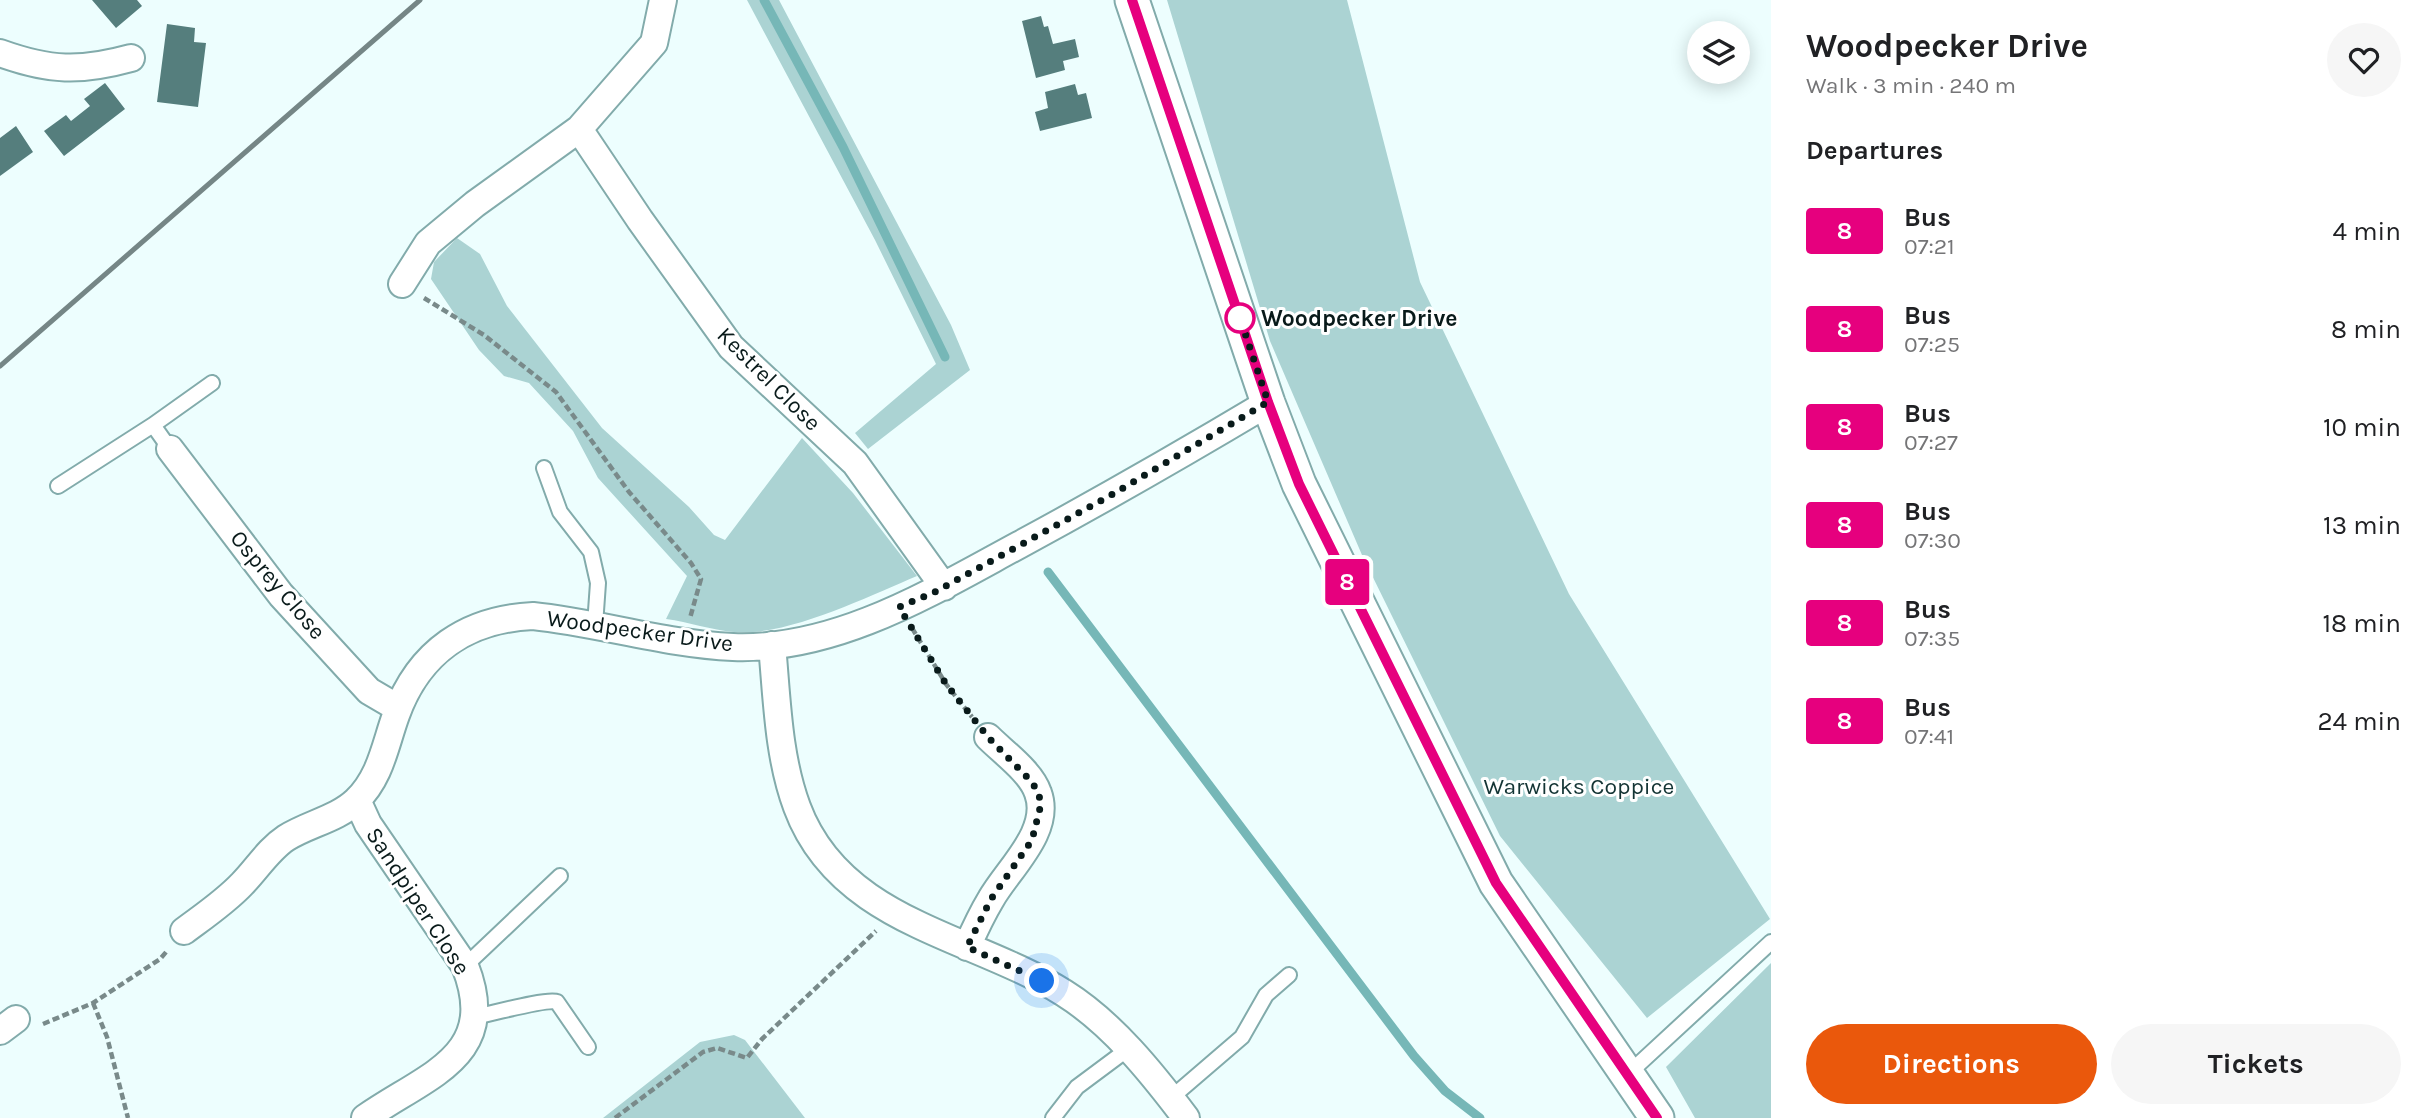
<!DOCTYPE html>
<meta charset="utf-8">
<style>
:root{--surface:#fff;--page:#f6f6f6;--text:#202124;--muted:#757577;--accent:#ea580c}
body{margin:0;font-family:Karla,sans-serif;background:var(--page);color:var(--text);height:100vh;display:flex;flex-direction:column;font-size:26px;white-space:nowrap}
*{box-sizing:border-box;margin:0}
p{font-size:23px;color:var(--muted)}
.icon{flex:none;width:38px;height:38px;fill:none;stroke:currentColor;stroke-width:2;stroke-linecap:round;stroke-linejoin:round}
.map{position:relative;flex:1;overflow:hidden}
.details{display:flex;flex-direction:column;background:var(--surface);width:665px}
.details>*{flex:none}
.badge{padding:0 14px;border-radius:5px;font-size:24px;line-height:46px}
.tools{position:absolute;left:1687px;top:21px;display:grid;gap:14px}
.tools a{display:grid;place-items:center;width:63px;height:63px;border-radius:50%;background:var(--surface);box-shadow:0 4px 18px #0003;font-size:35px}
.you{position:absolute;width:35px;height:35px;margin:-18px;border:5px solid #fff;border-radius:50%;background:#1a73e8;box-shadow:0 0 0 10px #1a73e833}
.map>.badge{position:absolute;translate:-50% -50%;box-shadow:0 0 0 4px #fff}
h2{padding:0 35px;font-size:26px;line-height:63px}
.round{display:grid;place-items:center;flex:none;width:74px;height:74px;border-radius:37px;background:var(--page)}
.overview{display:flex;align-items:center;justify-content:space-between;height:119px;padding:0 35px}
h1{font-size:33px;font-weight:700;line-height:52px}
.primary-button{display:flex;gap:14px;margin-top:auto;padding:14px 35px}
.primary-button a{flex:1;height:80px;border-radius:42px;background:var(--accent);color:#fff;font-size:28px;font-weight:700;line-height:80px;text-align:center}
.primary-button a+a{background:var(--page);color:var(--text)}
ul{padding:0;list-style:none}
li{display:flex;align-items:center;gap:21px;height:98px;padding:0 35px}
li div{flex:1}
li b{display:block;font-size:26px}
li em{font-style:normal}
li .badge{min-width:77px;font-weight:700;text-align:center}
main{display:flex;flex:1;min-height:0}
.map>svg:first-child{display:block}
.green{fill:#abd3d3}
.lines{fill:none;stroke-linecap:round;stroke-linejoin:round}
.stream{stroke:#76b7b7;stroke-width:9}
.building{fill:#557e7d}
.service-casing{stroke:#82abab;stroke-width:18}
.minor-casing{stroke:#82abab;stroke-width:30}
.tertiary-casing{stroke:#82abab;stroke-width:37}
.path{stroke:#798a8a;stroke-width:4.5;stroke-dasharray:7 3.5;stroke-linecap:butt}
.service{stroke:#fff;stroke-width:14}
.minor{stroke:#fff;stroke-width:26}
.tertiary{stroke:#fff;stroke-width:33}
.rail{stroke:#758686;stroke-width:5}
.line-casing{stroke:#fff;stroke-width:16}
.line{stroke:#e6007e;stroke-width:10}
.walk{stroke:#091a1a;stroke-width:7;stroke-dasharray:0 12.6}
.stop-dot{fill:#fff;stroke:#e6007e;stroke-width:3.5}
.labels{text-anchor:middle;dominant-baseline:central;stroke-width:6;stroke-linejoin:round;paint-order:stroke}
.stop-label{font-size:23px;font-weight:bold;fill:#091a1a;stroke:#fff;text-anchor:start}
.street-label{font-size:23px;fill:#091a1a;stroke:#fff}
.park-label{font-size:23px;fill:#133434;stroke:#fff}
</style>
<main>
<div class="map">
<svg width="1771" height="1118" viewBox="0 0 1771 1118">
<rect width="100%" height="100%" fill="#edfefe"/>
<path class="green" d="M 747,0 L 779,0 L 951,325 L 970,370 L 868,449 L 855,433 L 936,364 L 875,240 Z
M 1167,0 L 1347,0 L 1420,282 L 1569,594 L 1770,919 L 1647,1018 L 1500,836 L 1362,555 L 1270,341 Z
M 457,238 L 480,254 L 507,306 L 602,428 L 689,507 L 714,535 L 725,540 L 802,438 L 853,493 L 917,576 C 869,596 787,637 734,632 C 711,630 689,622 666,619 L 687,576 L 598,478 L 573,431 L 529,383 L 504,376 L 479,350 L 431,279 L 434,262 Z
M 1771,963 L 1771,1118 L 1695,1118 L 1666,1067 Z
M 734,1035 L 745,1040 L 805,1118 L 603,1118 L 700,1042 Z"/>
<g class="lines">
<path class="stream" d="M 764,0 L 843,147 L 945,357
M 1048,572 L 1414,1056 L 1445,1091 L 1480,1118"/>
</g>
<path class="building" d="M 92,0 L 137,0 L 142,6 L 116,28 Z
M 1041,16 L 1044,27 L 1048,26 L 1053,44 L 1075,39 L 1079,57 L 1063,61 L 1065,70 L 1036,78 L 1022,21 Z
M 167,24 L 195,28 L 194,42 L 206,43 L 198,107 L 157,102 Z
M 105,83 L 125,109 L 64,156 L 44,131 L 66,115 L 71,121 L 90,106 L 84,99 Z
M 1075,84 L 1078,95 L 1086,93 L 1092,118 L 1040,131 L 1035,112 L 1048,108 L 1045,92 Z
M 16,126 L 33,152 L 0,176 L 0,138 Z"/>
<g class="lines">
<g class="service-casing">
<path id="service" d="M 153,425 L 212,383
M 544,468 L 560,512 L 591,552 L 598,583 L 595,625
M 58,486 L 153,425 L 170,449
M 465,966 L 560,876
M 474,1017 C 490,1014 548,998 557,1002 L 588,1047
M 1628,1074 L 1771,942
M 1171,1098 L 1242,1037 L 1266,995 L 1289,975
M 1053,1118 L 1077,1087 L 1128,1049"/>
</g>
<g class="minor-casing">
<path id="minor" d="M 0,53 C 50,71 80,72 131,58
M 579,129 L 640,220 L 731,347 L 855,463 L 944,587
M 402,284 L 428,243 L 475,204 L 579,129 L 654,43 L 663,0
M 170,449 L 281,595 L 369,691 L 398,708
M 772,645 C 777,699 778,756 797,807 C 840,923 972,935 1064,993 C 1112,1023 1152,1073 1186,1118
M 357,800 L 368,824 L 465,966 C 501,1057 426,1075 365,1118
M 184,931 C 204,916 225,902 242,884 C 257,869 268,850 286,838 C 308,824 337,819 356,801 C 381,777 385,745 396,715 C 419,651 468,619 533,616 C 600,623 665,644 733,647 C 836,651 932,592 1019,545 C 1104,499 1186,452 1268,403
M 967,947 C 974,931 982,914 991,899 C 1008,869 1052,831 1038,793 C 1031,772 1004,753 988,737
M 0,1031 L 16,1019"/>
</g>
<g class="tertiary-casing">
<path id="tertiary" d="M 1132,0 L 1268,403 L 1299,484 L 1496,883 L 1657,1118"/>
</g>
<path class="path" d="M 424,298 L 484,335 L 556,392 L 629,492 L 691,563 L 701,579 L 690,618
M 912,628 L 946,684 L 972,717
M 93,1003 L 107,1037 L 128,1118
M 43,1024 L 93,1003 L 160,959 L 167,951
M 615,1118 L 703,1052 L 717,1048 L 747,1058 L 762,1039 L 876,931"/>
<use href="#service" class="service"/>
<use href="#minor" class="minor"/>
<use href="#tertiary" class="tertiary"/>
<path class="rail" d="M 0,366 L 420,0"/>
</g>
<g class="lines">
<g class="line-casing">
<path id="line" d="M 1132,0 L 1268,402 L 1299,484 L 1496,883 L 1657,1118"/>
</g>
<use href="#line" class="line"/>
<path class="walk" d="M 1042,981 L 967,947 L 991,899 L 1032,840 L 1041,804 L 1038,791 L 1029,779 L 988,737 L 946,684 L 899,607 L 933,593 L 1113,494 L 1268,402 L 1238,312 L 1240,318"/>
</g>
<circle class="stop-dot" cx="1240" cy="318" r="14"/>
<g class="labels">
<g class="stop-label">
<text x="1261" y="318">Woodpecker Drive</text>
</g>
<g class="street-label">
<text transform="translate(769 379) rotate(45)">Kestrel Close</text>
<text transform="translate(278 585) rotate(50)">Osprey Close</text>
<text transform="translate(640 631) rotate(8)">Woodpecker Drive</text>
<text transform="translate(418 901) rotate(57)">Sandpiper Close</text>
</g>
<g class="park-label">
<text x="1579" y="786">Warwicks Coppice</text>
</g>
</g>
</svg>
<div class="tools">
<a><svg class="icon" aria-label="layers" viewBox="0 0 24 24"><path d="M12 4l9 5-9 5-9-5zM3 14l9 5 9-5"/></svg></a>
</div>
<div class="you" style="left:1042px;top:981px"></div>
<b class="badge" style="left:1347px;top:582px;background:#e6007e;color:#fff">8</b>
</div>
<section class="details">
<div class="overview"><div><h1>Woodpecker Drive</h1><p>Walk · 3 min · 240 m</p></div><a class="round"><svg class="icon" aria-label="heart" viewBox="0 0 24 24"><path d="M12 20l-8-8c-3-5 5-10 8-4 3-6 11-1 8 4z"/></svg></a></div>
<h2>Departures</h2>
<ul>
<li><span class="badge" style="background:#e6007e;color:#fff">8</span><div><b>Bus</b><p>07:21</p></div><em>4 min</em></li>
<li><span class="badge" style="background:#e6007e;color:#fff">8</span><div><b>Bus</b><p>07:25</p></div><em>8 min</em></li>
<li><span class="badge" style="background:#e6007e;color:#fff">8</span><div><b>Bus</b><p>07:27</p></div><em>10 min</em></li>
<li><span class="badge" style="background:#e6007e;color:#fff">8</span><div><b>Bus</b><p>07:30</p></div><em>13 min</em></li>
<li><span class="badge" style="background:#e6007e;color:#fff">8</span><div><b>Bus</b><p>07:35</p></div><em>18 min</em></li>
<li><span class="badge" style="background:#e6007e;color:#fff">8</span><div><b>Bus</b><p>07:41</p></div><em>24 min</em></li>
</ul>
<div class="primary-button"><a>Directions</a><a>Tickets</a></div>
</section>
</main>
